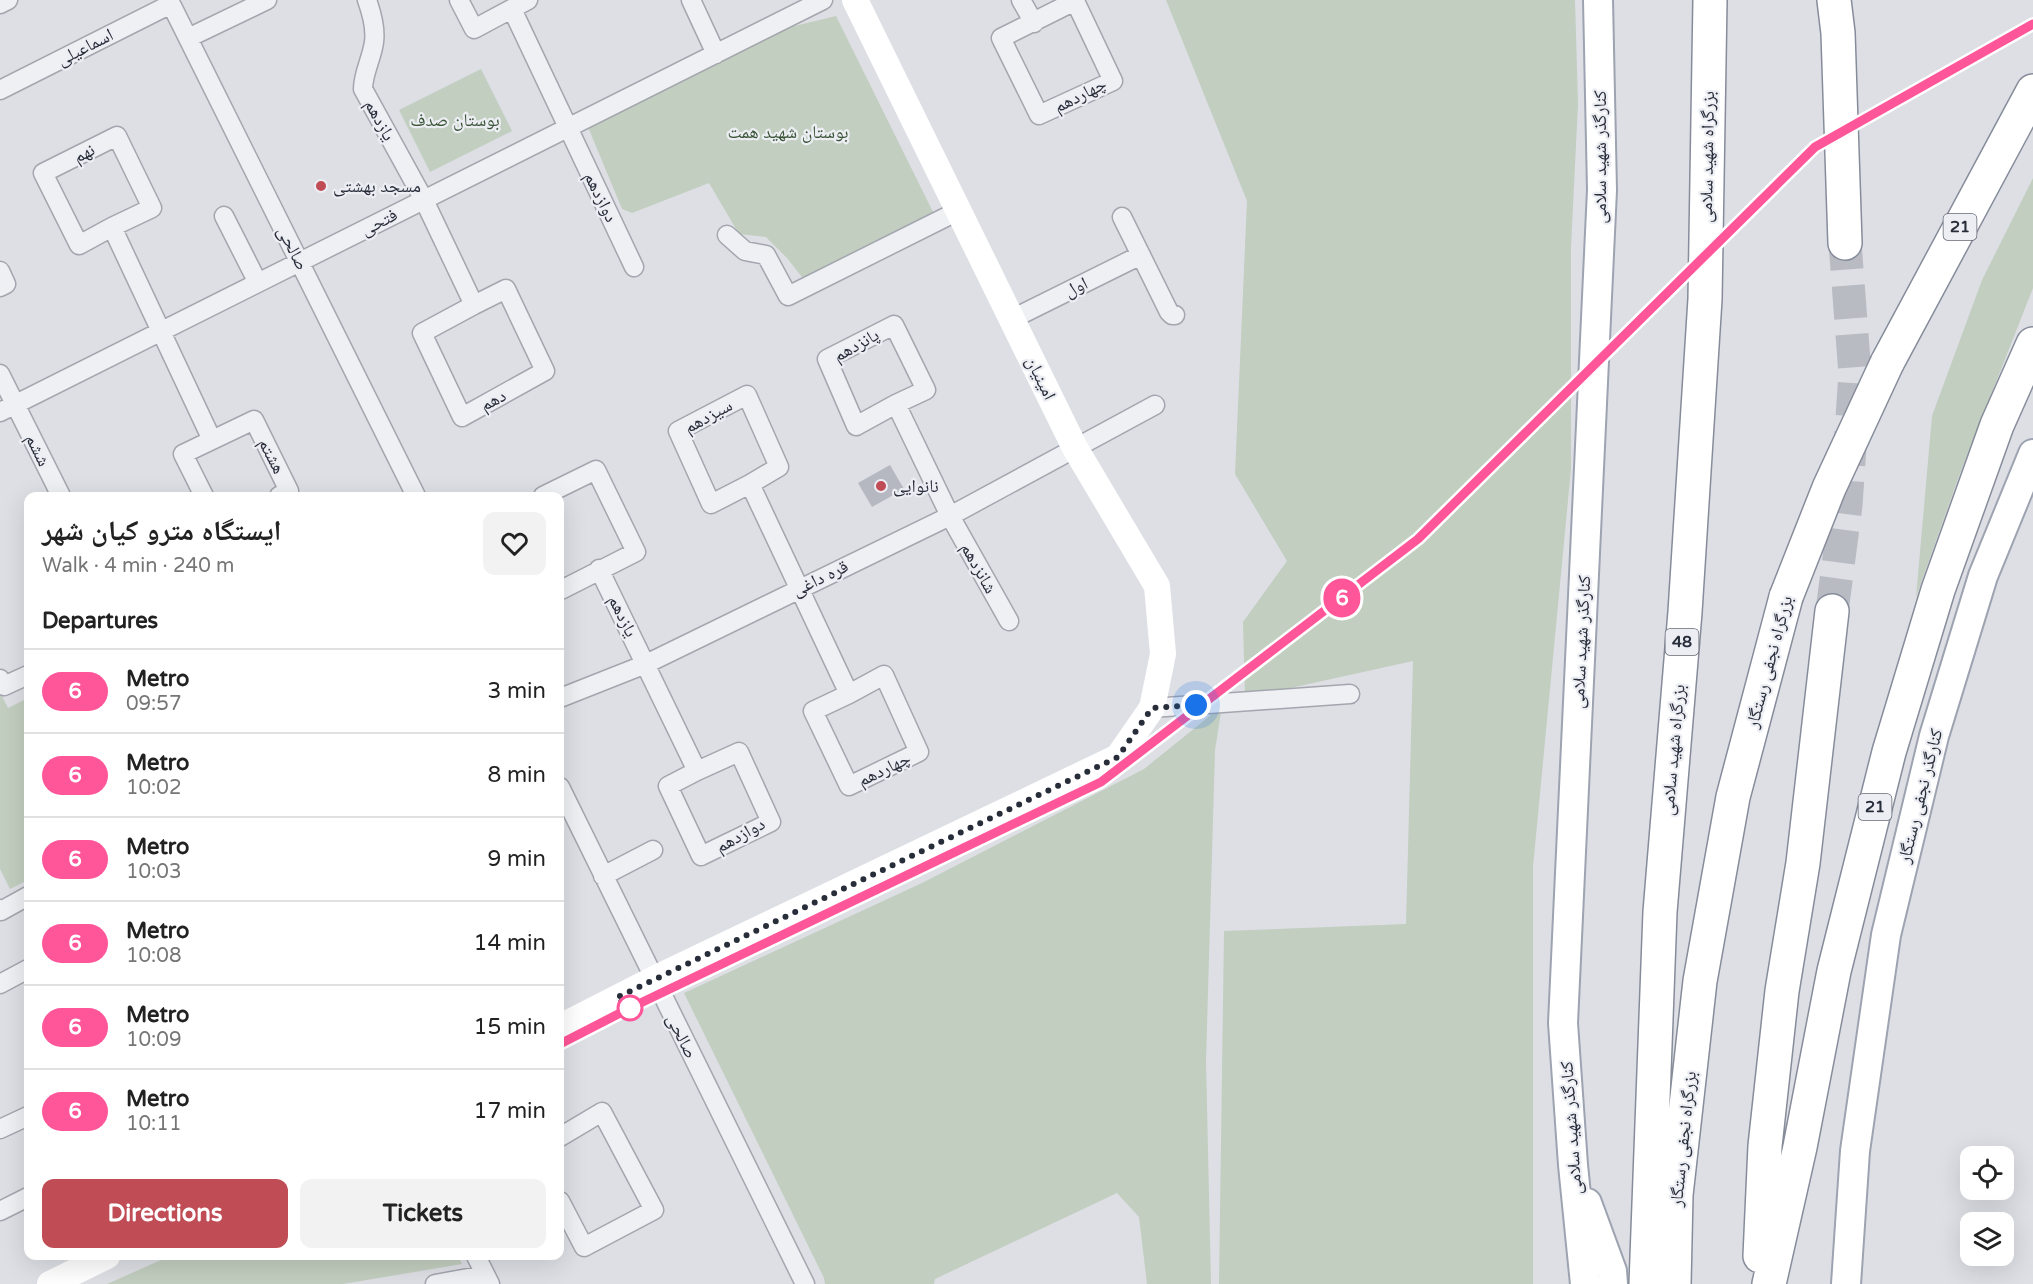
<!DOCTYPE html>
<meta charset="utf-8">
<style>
:root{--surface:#fff;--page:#f2f2f2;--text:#222;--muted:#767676;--line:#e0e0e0;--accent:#c04c55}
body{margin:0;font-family:"Varela Round","Noto Naskh Arabic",sans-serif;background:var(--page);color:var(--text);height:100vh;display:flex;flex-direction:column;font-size:22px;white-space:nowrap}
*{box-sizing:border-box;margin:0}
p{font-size:20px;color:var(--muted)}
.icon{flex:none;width:33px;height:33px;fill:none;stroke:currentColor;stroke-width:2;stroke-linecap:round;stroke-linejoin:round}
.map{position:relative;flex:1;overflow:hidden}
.drawer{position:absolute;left:24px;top:492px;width:540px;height:768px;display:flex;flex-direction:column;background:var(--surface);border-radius:12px;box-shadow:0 6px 24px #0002}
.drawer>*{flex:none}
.badge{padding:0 12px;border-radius:20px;font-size:21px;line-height:39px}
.buttons{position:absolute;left:1960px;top:1146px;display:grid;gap:12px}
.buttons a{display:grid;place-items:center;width:54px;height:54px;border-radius:12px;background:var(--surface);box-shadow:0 6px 24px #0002;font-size:30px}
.you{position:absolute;width:30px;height:30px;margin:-15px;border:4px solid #fff;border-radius:50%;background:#1a73e8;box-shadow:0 0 0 9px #1a73e833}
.map>.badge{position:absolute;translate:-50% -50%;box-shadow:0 0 0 3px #fff}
h2{padding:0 18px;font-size:22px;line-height:54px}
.round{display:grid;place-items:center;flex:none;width:63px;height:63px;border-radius:12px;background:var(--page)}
.headline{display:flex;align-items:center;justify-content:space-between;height:102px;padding:0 18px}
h1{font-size:28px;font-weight:800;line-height:45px}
.button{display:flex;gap:12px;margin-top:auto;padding:12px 18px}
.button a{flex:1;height:69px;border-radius:12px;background:var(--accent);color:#fff;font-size:24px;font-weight:800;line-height:69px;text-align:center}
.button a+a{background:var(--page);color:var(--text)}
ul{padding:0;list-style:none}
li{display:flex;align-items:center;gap:18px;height:84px;padding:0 18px;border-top:2px solid var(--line)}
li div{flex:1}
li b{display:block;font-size:22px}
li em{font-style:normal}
li .badge{min-width:66px;font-weight:700;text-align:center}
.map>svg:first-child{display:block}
.green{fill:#c2cebf}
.building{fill:#b5b8c1}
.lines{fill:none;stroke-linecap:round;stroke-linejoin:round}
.highway-tunnel{stroke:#b9bbc3;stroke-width:33;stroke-dasharray:33 16;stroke-linecap:butt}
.street-casing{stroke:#a3a6ae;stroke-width:21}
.primary-casing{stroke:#9da3b0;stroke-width:32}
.highway-casing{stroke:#868c9a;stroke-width:36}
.street{stroke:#eff0f4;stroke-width:18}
.secondary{stroke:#fff;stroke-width:26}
.primary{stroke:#fff;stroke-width:28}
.highway{stroke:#fff;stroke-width:33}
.highway-bridge-casing{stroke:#868c9a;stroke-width:36;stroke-linecap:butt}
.highway-bridge{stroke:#fff;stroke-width:33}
.line-casing{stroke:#fff;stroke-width:14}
.line{stroke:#f59;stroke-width:9}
.walk{stroke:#282d3a;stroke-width:6;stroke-dasharray:0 10.8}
.poi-dot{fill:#c04c55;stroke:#eceef3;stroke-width:2}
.stop-dot{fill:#fff;stroke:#f59;stroke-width:3}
.labels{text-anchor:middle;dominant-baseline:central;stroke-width:4.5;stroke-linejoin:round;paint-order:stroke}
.shield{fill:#eceef3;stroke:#636772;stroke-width:1.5}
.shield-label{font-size:16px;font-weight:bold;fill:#282d3a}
.street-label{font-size:18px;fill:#282d3a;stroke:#eceef3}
.park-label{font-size:18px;fill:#3a5436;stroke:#eceef3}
.poi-label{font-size:18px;fill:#282d3a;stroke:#eceef3;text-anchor:start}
</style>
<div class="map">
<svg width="2033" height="1284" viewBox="0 0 2033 1284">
<rect width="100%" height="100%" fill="#dddfe5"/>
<path class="green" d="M 1166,0 L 1575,0 L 1578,104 L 1571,247 L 1571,469 L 1533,867 L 1533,1284 L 1219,1284 L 1224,931 L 1406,924 L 1413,661 L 1245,698 L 1243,622 L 1287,561 L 1235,474 L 1247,201 Z
M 836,16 L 935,216 L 805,281 L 787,258 L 766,237 L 739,234 L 709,183 L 632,213 L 622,209 L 588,127 L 782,29 Z
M 481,69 L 512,131 L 430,172 L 399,110 Z
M 2033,178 L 2033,288 L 1959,476 L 1916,597 L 1932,416 L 1982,280 Z
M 0,692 L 8,708 L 28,698 L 28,880 L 10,889 L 0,869 Z
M 1222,706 L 1215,750 L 1206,1061 L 1211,1284 L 1147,1284 L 1139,1217 L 1117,1193 L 935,1279 L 934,1284 L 825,1284 L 824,1278 L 684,993 L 922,883 L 1144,769 Z
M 170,1256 L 458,1256 L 462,1264 L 343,1284 L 107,1284 Z"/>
<path class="building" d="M 890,465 L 904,489 L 872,507 L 858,483 Z"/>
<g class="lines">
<path class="highway-tunnel" d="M 1832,611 L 1846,505 L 1855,374 L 1845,243"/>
<g class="street-casing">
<path id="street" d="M 169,0 L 416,496
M 367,0 C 372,14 376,28 374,42 C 372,58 363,73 363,89 L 424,200 L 474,305 L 422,333 L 462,417 L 545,371 L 506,289 L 474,305
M 459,0 L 474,29 L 528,0
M 691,0 L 716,54
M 1021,0 L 1034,23
M 1075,1 L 1113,81 L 1039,115 L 1001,38 Z
M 0,4 L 8,0
M 512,9 L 634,267
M 188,38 L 267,0
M 0,90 L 171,4
M 224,216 L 258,283
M 1122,217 L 1169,312 L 1172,315 L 1175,315
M 112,227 L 152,208 L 117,136 L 43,173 L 79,245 L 112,227 L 212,440
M 727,235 L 745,251 L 766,255 L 788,296 L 958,211
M 0,271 L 6,284 L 0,287
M 1012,319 L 1141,255
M 0,374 L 61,496
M 896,404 L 926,390 L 894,325 L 827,359 L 856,426 L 896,404 L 950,516 L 1009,621
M 0,412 L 823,0
M 750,484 L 779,467 L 747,395 L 678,431 L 711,504 L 750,484 L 849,694 L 813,711 L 849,786 L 919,752 L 884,675 L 849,694
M 204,496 L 183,454 L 254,420 L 289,491 L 279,496
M 543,496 L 596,470 L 636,552 L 561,590 L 560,587
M 599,569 L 697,771 L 668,786 L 701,856 L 771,822 L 739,752 L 697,771
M 0,679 L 4,686 L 28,675
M 560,698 L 646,664 L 950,516 L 1155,405
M 1152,708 L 1350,694
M 560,787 L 805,1284
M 603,876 L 653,850
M 0,909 L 1,911 L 28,896
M 0,984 L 28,969
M 0,1129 L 28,1116
M 560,1137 L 602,1112 L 654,1210 L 584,1247 L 560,1201
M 0,1211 L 28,1197
M 476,1256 L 490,1284
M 435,1284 L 485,1275"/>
</g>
<g class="primary-casing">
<path id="primary" d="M 1587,1203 L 1612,1271 L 1613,1284
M 1585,1284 L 1573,1165 L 1563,1023 L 1602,190 L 1598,0
M 1846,1284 L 1855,1151 L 1886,935 L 1934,736 L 1983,576 L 2033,454"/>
</g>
<g class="highway-casing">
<path id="highway" d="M 1834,0 L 1838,33 L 1845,243
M 1887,363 L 2033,91
M 1760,1256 L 1765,1146 L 1782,991 L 1803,863 L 1832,611
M 1646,1284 L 1660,912 L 1685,612 L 1705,299 L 1710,0
M 1674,1284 L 1676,1195 L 1700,981 L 1733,797 L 1786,597
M 1769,1284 L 1800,1147 L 1834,971 L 1889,752 L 1938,590 L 1997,425 L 2033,344"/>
</g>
<use href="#street" class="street"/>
<path class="secondary" d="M 560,1027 L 654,979 L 1118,757 L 1152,708 L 1163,654 L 1157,586 L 1075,448 L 855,0
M 50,1284 L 107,1256"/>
<use href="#primary" class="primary"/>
<use href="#highway" class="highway"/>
<g class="highway-bridge-casing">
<path id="highway-bridge" d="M 1786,597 L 1829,488 L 1887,363"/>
</g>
<use href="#highway-bridge" class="highway-bridge"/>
</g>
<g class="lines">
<g class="line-casing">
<path id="line" d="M 560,1044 L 628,1009 L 1101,782 L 1418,539 L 1815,147 L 2033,24"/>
</g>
<use href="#line" class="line"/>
<path class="walk" d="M 630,1008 L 616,998 L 1118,757 L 1152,708 L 1196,705"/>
</g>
<g class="poi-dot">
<circle cx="321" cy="186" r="6"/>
<circle cx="881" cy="486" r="6"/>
</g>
<circle class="stop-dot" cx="630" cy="1008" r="12"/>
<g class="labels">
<g class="shield">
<rect x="1943.5" y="214" width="33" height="26" rx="4.5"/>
<rect x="1665.5" y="629" width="33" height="26" rx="4.5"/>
<rect x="1858.5" y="794" width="33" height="26" rx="4.5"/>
</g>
<g class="shield-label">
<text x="1960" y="227">21</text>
<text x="1682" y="642">48</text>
<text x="1875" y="807">21</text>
</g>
<g class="street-label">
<text transform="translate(85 47) rotate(-27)">اسماعیلی</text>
<text transform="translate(1080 95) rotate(-27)">چهاردهم</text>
<text transform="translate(380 120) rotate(61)">یازدهم</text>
<text transform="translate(84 153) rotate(-27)">نهم</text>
<text transform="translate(1600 157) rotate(-90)">کنارگذر شهید سلامی</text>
<text transform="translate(1707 157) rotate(-89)">بزرگراه شهید سلامی</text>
<text transform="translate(601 197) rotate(64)">دوازدهم</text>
<text transform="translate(379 222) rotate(-27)">فتحی</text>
<text transform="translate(293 248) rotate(63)">صالحی</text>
<text transform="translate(1076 287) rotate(-26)">اول</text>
<text transform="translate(856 345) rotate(-29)">پانزدهم</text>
<text transform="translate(1041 378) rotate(64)">امینیان</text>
<text transform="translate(493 400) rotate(-28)">دهم</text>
<text transform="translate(708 416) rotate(-29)">سیزدهم</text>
<text transform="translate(38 450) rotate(64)">ششم</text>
<text transform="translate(272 456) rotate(63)">هشتم</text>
<text transform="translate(979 568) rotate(61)">شانزدهم</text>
<text transform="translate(820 578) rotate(-26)">قره داغی</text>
<text transform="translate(623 616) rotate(64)">یازدهم</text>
<text transform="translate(1581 642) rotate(-87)">کنارگذر شهید سلامی</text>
<text transform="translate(1769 662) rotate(-75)">بزرگراه نجفی رستگار</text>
<text transform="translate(1673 750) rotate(-85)">بزرگراه شهید سلامی</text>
<text transform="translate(884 769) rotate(-26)">چهاردهم</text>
<text transform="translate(1920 796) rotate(-76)">کنارگذر نجفی رستگار</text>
<text transform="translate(740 835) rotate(-29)">دوازدهم</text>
<text transform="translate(682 1036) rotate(64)">صالحی</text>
<text transform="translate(1571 1128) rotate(-94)">کنارگذر شهید سلامی</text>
<text transform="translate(1683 1139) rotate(-84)">بزرگراه نجفی رستگار</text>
</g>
<g class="park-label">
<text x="455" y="120">بوستان صدف</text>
<text x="788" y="132">بوستان شهید همت</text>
</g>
<g class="poi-label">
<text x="333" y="186">مسجد بهشتی</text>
<text x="893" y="486">نانوایی</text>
</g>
</g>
</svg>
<div class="buttons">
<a><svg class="icon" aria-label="locate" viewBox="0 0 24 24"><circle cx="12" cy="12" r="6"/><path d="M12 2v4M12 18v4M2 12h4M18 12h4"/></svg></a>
<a><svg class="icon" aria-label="layers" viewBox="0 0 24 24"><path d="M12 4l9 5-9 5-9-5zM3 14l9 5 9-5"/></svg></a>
</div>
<div class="you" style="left:1196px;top:705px"></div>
<b class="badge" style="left:1342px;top:598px;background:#f59;color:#fff">6</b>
<section class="drawer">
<div class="headline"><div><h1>ایستگاه مترو کیان شهر</h1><p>Walk · 4 min · 240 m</p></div><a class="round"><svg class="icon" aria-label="heart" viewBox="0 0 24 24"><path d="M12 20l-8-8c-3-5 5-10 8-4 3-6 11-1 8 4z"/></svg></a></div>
<h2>Departures</h2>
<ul>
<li><span class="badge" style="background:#f59;color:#fff">6</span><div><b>Metro</b><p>09:57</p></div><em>3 min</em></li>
<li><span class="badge" style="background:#f59;color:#fff">6</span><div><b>Metro</b><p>10:02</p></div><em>8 min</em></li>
<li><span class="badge" style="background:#f59;color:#fff">6</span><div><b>Metro</b><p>10:03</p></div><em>9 min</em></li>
<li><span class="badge" style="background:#f59;color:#fff">6</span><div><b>Metro</b><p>10:08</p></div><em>14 min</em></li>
<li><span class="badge" style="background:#f59;color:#fff">6</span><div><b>Metro</b><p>10:09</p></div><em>15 min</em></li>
<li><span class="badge" style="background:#f59;color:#fff">6</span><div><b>Metro</b><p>10:11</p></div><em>17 min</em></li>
</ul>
<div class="button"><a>Directions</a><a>Tickets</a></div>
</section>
</div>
